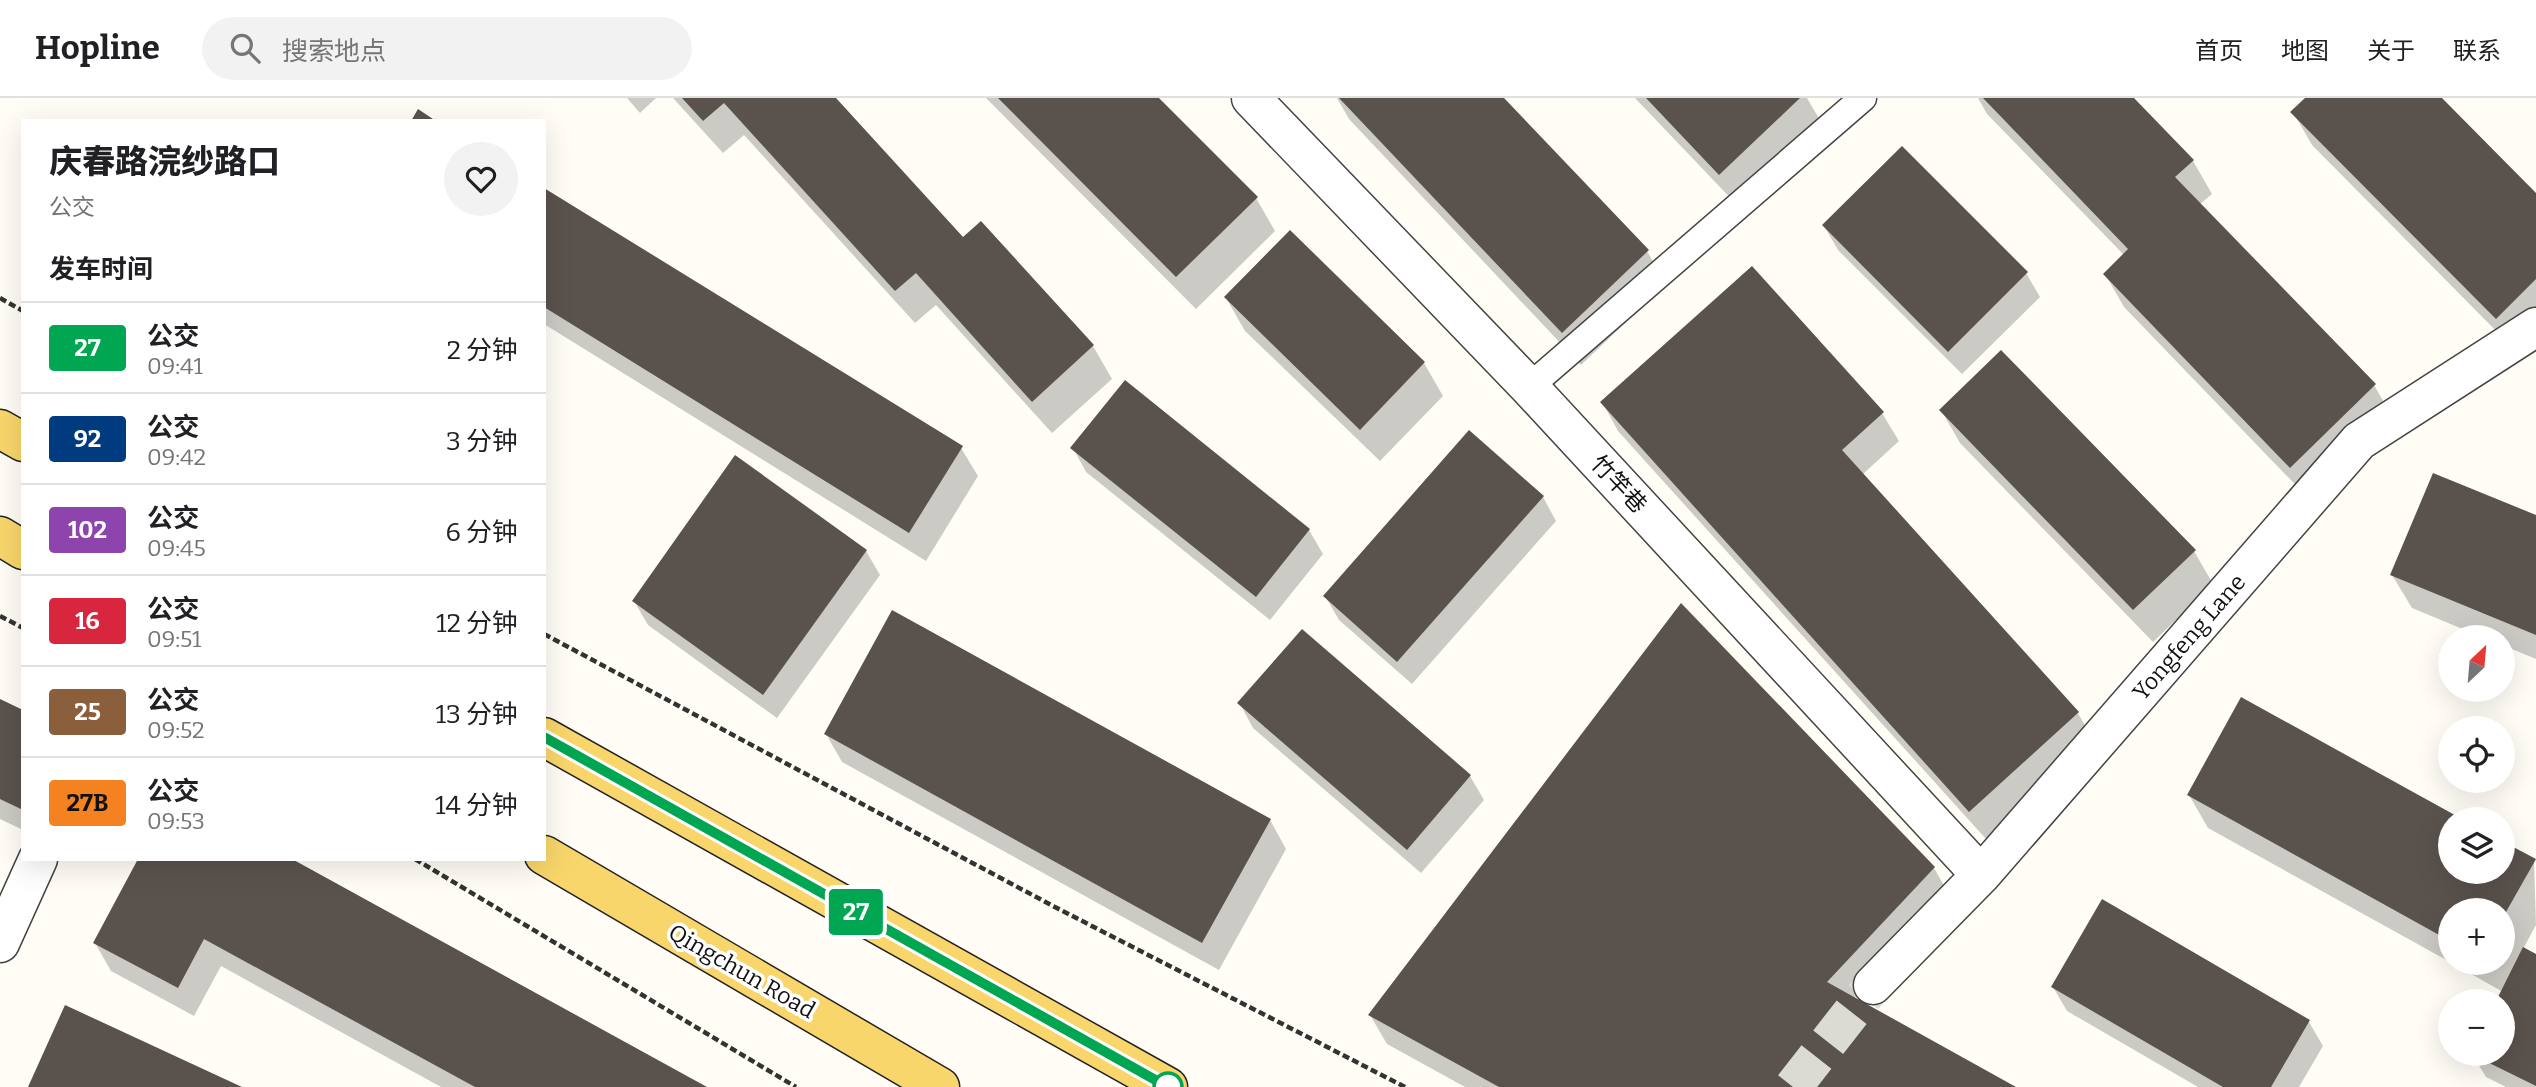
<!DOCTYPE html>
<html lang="zh">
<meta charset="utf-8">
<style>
:root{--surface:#fff;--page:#f2f2f2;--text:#202124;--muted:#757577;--line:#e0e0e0}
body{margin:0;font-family:Bitter,"Noto Sans SC",serif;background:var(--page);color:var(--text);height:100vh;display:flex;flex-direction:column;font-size:26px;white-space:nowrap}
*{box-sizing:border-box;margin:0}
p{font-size:23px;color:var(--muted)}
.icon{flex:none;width:38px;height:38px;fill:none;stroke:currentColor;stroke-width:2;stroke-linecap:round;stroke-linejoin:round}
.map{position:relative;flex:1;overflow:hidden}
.sheet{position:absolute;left:21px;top:21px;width:525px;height:742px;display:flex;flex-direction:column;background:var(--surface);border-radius:0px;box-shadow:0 7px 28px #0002}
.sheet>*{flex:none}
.badge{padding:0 14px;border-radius:5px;font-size:24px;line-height:46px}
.needle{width:46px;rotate:26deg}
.controls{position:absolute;left:2438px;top:527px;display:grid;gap:14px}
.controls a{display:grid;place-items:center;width:77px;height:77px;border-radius:50%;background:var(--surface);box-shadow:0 7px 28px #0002;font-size:35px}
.map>.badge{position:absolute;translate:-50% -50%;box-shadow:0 0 0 4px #fff}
h2{padding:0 28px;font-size:26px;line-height:63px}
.round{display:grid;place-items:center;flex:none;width:74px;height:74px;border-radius:37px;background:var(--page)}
.head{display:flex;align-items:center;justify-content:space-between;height:119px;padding:0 28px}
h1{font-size:33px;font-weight:800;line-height:52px}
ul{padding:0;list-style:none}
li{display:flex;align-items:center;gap:21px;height:91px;padding:0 28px;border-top:2px solid var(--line)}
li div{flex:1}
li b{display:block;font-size:26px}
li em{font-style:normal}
li .badge{min-width:77px;font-weight:700;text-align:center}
header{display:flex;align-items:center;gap:42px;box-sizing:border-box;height:98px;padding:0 35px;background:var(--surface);border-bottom:2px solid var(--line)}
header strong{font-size:33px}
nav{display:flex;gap:38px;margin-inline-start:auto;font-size:24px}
.search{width:490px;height:63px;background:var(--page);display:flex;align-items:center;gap:18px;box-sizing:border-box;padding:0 24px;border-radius:38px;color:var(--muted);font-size:26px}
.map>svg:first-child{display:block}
.shadow{fill:#0003}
.building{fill:#5a524d}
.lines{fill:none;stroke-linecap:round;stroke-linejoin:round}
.minor-tunnel{stroke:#dbdad3;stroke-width:38;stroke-dasharray:38 19;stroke-linecap:butt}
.service-casing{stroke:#444;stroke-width:29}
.minor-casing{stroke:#444;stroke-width:41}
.primary-casing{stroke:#222;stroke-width:41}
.path{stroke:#333;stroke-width:4.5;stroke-dasharray:7 3.5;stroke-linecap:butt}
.service{stroke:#fff;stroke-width:26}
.minor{stroke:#fff;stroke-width:38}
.primary{stroke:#f9d66b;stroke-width:38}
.line-casing{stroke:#fff;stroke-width:16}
.line{stroke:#00a651;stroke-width:10}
.stop-dot{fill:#fff;stroke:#00a651;stroke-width:3.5}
.labels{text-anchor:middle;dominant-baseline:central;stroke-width:7;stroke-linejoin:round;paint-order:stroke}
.street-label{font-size:23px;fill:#111;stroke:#fff}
</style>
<header>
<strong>Hopline</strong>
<div class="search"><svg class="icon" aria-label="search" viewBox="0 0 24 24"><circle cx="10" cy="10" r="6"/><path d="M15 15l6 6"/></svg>搜索地点</div>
<nav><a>首页</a><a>地图</a><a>关于</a><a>联系</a></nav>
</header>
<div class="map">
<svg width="2536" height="989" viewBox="0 0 2536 989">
<rect width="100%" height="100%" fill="#fffdf5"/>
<path class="shadow" d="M 627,0 L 656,0 L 640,15 Z
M 673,0 L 834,0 L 963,141 L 981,125 L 1093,248 L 1112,281 L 1052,335 L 936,207 L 915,225 L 744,37 L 723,55 Z
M 986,0 L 1156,0 L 1256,100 L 1275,133 L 1196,211 Z
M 1337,0 L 1502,0 L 1647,153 L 1666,186 L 1581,267 L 1349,21 Z
M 1635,0 L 1807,0 L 1824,29 L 1739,109 Z
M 1978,0 L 2132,0 L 2193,63 L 2212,96 L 2199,107 L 2374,287 L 2393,320 L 2310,402 L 2124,209 L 2105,176 L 2124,157 L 1987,16 Z
M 2307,0 L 2439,0 L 2536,97 L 2536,233 L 2516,253 L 2312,47 L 2293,14 Z
M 544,92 L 961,350 L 978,378 L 926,463 L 544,226 Z
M 1824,128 L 2026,175 L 2040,199 L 1962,276 L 1838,152 Z
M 1291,134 L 1424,265 L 1443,298 L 1380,363 L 1245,233 L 1226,200 Z
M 1602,304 L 1882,315 L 1899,343 L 1862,377 L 2078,615 L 2094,644 L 1986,741 L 1618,333 Z
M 1941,312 L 2194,453 L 2213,486 L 2153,544 L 1960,345 Z
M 1073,350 L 1309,432 L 1323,456 L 1270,522 L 1086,374 Z
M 1543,399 L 1556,423 L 1412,586 L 1339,522 L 1325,498 Z
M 2536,419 L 2536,561 L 2502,547 L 2502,539 L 2482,539 L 2412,510 L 2392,477 Z
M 866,453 L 880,477 L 777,620 L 648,527 L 634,503 Z
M 1302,533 L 1470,678 L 1484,702 L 1421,775 L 1253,630 L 1240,606 Z
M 0,603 L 23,614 L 23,732 L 0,721 Z
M 826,636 L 1270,722 L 1286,751 L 1219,872 L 842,664 Z
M 2189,697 L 2459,721 L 2450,721 L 2450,774 L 2502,774 L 2534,763 L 2536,827 L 2523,851 L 2536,858 L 2536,989 L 2506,989 L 2486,979 L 2472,956 L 2502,956 L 2502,903 L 2498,903 L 2503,894 L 2450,864 L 2502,864 L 2502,812 L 2450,812 L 2450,864 L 2208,730 Z
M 140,761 L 703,989 L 441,989 L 221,868 L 194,918 L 111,873 L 95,845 Z
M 1934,770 L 1950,798 L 1854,901 L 2013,989 L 1465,989 L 1387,946 L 1370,917 Z
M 2053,889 L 2309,924 L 2323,948 L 2299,989 L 2198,989 L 2067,913 Z"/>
<path class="building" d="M 682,0 L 836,0 L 963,139 L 981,123 L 1094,247 L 1032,304 L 916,175 L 895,193 L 724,5 L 703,23 Z
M 998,0 L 1159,0 L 1258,99 L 1176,179 Z
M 1339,0 L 1504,0 L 1649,152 L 1562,235 Z
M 1646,0 L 1800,0 L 1719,77 Z
M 1983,0 L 2134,0 L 2194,62 L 2175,79 L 2376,286 L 2290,370 L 2103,176 L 2128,151 Z
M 2305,0 L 2442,0 L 2536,95 L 2536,181 L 2496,221 L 2290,14 Z
M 418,11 L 436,23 L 411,23 Z
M 1902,48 L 2028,174 L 1948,254 L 1822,127 Z
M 544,90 L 963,348 L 909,435 L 544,209 Z
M 1290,132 L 1425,264 L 1360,332 L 1224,199 Z
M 1752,168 L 1884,314 L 1842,352 L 2079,614 L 1969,714 L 1600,304 Z
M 2001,252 L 2196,452 L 2133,512 L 1939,312 Z
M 1125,282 L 1310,431 L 1256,499 L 1070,350 Z
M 1469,332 L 1544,398 L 1397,564 L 1323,498 Z
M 735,357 L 867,452 L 763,597 L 632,503 Z
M 2433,375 L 2536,417 L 2536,537 L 2390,477 Z
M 1681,505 L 1935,769 L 1827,884 L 2016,989 L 1499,989 L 1368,917 Z
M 892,512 L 1271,721 L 1202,845 L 824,636 Z
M 1302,531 L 1471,677 L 1407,752 L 1237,605 Z
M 2241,599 L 2462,721 L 2450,721 L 2450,774 L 2502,774 L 2502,743 L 2536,761 L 2502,821 L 2502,812 L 2450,812 L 2450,843 L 2187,697 Z
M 0,601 L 23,612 L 23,712 L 0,701 Z
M 138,761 L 292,761 L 707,989 L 475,989 L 204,841 L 178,890 L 93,845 Z
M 2102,801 L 2310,922 L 2271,989 L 2223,989 L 2051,889 Z
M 2523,849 L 2536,856 L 2536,988 L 2471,956 L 2502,956 L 2502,903 L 2496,903 Z
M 65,907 L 242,989 L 28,989 Z"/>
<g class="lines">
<path class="minor-tunnel" d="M 1793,989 L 1873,887"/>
<g class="service-casing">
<path id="service" d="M 1529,289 L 1863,0"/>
</g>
<g class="minor-casing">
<path id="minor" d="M 1251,0 L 1529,289 L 1981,777
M 0,845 L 38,761
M 1873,887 L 1981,777 L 2359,343 L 2536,229"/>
</g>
<g class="primary-casing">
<path id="primary" d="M 0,331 L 23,344
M 0,438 L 23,452
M 544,639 L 1168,989
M 544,757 L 940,989"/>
</g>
<path class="path" d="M 0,200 L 23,213
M 0,518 L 23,530
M 544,536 L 1053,808 L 1405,989
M 415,761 L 796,989"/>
<use href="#service" class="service"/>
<use href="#minor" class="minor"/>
<use href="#primary" class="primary"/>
</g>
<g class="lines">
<g class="line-casing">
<path id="line" d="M 544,639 L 1168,989"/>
</g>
<use href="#line" class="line"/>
</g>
<circle class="stop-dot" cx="1168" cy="989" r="14"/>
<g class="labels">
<g class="street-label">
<text transform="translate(1619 386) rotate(47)">竹竿巷</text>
<text transform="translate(2189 539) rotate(-49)">Yongfeng Lane</text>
<text transform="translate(742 873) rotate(30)">Qingchun Road</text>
</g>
</g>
</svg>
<div class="controls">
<a><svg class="needle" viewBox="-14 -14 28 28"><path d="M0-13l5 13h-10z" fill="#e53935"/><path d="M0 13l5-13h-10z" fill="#757577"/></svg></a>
<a><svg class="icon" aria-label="locate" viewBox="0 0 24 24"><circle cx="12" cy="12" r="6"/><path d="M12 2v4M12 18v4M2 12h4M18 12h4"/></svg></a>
<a><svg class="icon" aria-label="layers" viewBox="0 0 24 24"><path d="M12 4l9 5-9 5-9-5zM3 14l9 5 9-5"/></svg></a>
<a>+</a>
<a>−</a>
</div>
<b class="badge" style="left:856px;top:814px;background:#00a651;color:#fff">27</b>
<section class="sheet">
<div class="head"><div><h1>庆春路浣纱路口</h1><p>公交</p></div><a class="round"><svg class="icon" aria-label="heart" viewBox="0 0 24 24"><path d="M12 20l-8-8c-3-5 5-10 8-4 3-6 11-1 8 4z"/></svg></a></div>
<h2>发车时间</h2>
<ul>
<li><span class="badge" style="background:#00a651;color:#fff">27</span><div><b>公交</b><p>09:41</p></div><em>2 分钟</em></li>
<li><span class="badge" style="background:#003b80;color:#fff">92</span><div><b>公交</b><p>09:42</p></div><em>3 分钟</em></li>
<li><span class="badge" style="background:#8e44ad;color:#fff">102</span><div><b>公交</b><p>09:45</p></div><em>6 分钟</em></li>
<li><span class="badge" style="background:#d7263d;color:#fff">16</span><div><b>公交</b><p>09:51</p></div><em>12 分钟</em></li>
<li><span class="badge" style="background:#8b5e3c;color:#fff">25</span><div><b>公交</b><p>09:52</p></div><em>13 分钟</em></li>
<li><span class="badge" style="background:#f58220;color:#111">27B</span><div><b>公交</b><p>09:53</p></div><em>14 分钟</em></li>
</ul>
</section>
</div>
